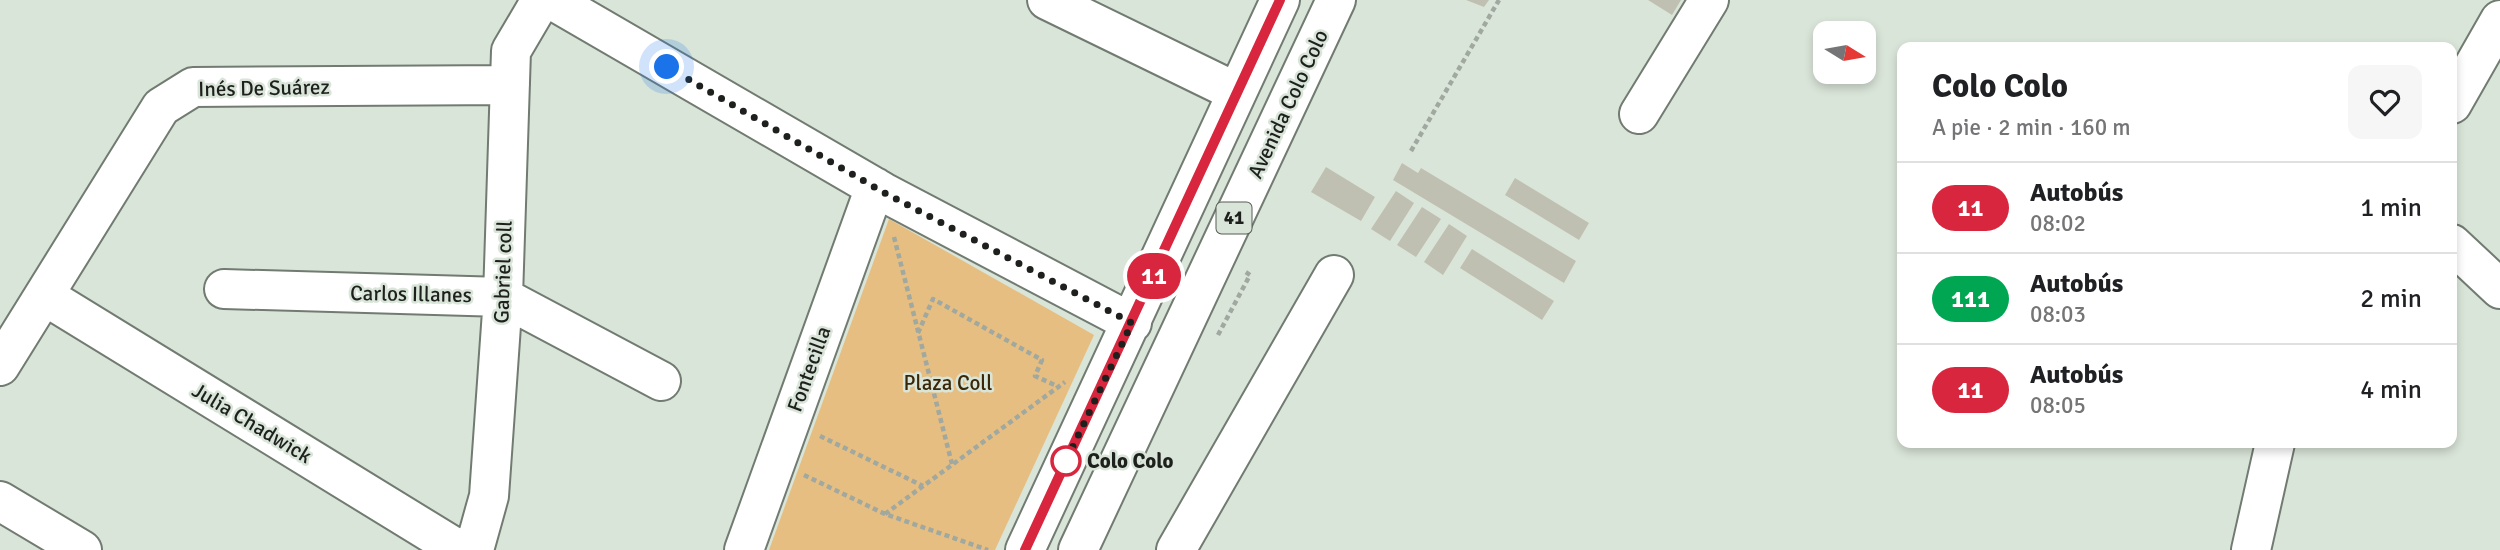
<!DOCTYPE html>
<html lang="es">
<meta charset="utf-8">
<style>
:root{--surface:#fff;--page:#f6f6f6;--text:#202124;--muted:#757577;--line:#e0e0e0}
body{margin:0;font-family:Signika,sans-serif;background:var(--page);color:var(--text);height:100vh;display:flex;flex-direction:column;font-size:26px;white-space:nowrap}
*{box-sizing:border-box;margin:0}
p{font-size:23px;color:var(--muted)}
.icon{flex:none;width:38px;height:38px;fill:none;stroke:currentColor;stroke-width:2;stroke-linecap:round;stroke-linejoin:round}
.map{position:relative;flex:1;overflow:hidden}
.drawer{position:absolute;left:1897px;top:42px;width:560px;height:406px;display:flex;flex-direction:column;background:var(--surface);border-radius:14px;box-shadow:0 4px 10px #0003}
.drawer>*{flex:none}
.badge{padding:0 14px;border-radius:23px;font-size:24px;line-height:46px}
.needle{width:46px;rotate:101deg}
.fabs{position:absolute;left:1813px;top:21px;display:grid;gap:14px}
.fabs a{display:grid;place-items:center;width:63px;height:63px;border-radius:14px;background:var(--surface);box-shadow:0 4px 10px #0003;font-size:35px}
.you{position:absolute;width:35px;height:35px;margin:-18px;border:5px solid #fff;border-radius:50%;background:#1a73e8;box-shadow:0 0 0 10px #1a73e833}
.map>.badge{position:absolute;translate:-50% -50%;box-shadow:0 0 0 4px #fff}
.round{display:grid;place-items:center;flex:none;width:74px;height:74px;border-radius:14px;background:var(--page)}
.summary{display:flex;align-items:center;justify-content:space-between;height:119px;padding:0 35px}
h1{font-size:33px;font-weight:800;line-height:52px}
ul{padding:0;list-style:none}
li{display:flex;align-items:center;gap:21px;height:91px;padding:0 35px;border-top:2px solid var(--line)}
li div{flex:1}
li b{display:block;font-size:26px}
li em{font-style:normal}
li .badge{min-width:77px;font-weight:700;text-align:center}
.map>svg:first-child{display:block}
.green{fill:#e6be81}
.building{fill:#bfc0b2}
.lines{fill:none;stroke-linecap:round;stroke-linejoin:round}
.minor-casing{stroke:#717b71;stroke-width:42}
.major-casing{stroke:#717b71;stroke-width:42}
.path{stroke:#a0a89f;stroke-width:4.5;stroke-dasharray:5 3.5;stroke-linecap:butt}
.minor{stroke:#fff;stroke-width:38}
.major{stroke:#fff;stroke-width:38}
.line-casing{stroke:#fff;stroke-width:16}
.line{stroke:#d7263d;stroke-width:10}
.walk{stroke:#1d201c;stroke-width:7;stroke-dasharray:0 12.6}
.stop-dot{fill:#fff;stroke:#d7263d;stroke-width:3.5}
.labels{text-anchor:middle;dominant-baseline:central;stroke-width:5;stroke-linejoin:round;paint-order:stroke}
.shield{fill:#dae5d9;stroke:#565b55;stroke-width:2}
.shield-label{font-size:19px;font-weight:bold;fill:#1d201c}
.street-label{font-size:21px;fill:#1d201c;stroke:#dae5d9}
.park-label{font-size:21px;fill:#392708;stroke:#dae5d9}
.stop-label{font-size:21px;font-weight:bold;fill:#1d201c;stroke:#dae5d9;text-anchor:start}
</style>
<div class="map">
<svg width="2500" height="550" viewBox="0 0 2500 550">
<rect width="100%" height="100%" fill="#dae5d9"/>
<path class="green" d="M 889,219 L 1094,335 L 995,550 L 769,550 Z"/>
<path class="building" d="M 1466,0 L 1489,0 L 1484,7 Z
M 1648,0 L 1681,0 L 1672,15 Z
M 1402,163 L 1418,173 L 1421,168 L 1576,261 L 1564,283 L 1393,180 Z
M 1326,167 L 1375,197 L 1361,221 L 1311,192 Z
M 1515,178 L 1589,223 L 1579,240 L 1505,195 Z
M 1396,191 L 1414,203 L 1390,241 L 1371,229 Z
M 1422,207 L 1441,219 L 1416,257 L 1397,245 Z
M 1449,224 L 1467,236 L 1443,275 L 1424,262 Z
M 1472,249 L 1554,301 L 1542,320 L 1460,268 Z"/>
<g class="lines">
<g class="minor-casing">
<path id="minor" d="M 552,0 L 883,192 L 1132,323
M 1047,0 L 1236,92
M 2452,104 L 2500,20
M 1639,114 L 1709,0
M 2452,244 L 2500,289
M 224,289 L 503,297 L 661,381
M 45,296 L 459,550
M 0,366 L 161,107 L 193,87 L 510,85
M 0,501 L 82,550
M 474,550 L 489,496 L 503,297 L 511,51 L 541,0
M 744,550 L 875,187
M 1025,550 L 1280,0
M 1176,550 L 1334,275
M 2251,550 L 2275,443"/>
</g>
<g class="major-casing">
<path id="major" d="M 1078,550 L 1336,0"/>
</g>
<path class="path" d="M 1411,151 L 1499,0
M 894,237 L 952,464
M 918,333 L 933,299 L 1042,360 L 1035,376 L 1057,386
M 1218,335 L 1250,275 L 1244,271
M 820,436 L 923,486
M 804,475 L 885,514 L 988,550
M 885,514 L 1065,382"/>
<use href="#minor" class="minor"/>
<use href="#major" class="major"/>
</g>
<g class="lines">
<g class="line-casing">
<path id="line" d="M 1025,550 L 1280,0"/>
</g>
<use href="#line" class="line"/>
<path class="walk" d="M 667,67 L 883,192 L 1132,323 L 1066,461"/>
</g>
<circle class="stop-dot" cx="1066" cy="461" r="14"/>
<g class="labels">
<rect class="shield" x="1216.5" y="202.5" width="35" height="31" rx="5"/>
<g class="shield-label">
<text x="1234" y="218">41</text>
</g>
<g class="street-label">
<text transform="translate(264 88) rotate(-1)">Inés De Suárez</text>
<text transform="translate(1288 104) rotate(-65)">Avenida Colo Colo</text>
<text transform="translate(503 272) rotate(-88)">Gabriel coll</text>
<text transform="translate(411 294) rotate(1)">Carlos Illanes</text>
<text transform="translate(809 369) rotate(-70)">Fontecilla</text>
<text transform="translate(252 423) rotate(31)">Julia Chadwick</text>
</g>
<g class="park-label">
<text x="948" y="383">Plaza Coll</text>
</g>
<g class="stop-label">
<text x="1087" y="461">Colo Colo</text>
</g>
</g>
</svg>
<div class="fabs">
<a><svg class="needle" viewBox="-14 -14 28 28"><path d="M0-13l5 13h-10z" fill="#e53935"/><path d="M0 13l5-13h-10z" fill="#757577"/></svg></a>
</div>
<div class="you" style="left:667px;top:67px"></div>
<b class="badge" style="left:1154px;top:276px;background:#d7263d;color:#fff">11</b>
<section class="drawer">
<div class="summary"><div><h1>Colo Colo</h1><p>A pie · 2 min · 160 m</p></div><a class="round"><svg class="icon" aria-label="heart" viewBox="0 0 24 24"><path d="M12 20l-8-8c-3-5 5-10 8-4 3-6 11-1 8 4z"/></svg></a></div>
<ul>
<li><span class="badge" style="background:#d7263d;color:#fff">11</span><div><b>Autobús</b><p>08:02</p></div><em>1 min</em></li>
<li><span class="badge" style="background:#00a651;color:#fff">111</span><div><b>Autobús</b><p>08:03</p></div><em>2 min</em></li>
<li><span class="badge" style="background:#d7263d;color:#fff">11</span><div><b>Autobús</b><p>08:05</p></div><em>4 min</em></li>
</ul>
</section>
</div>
